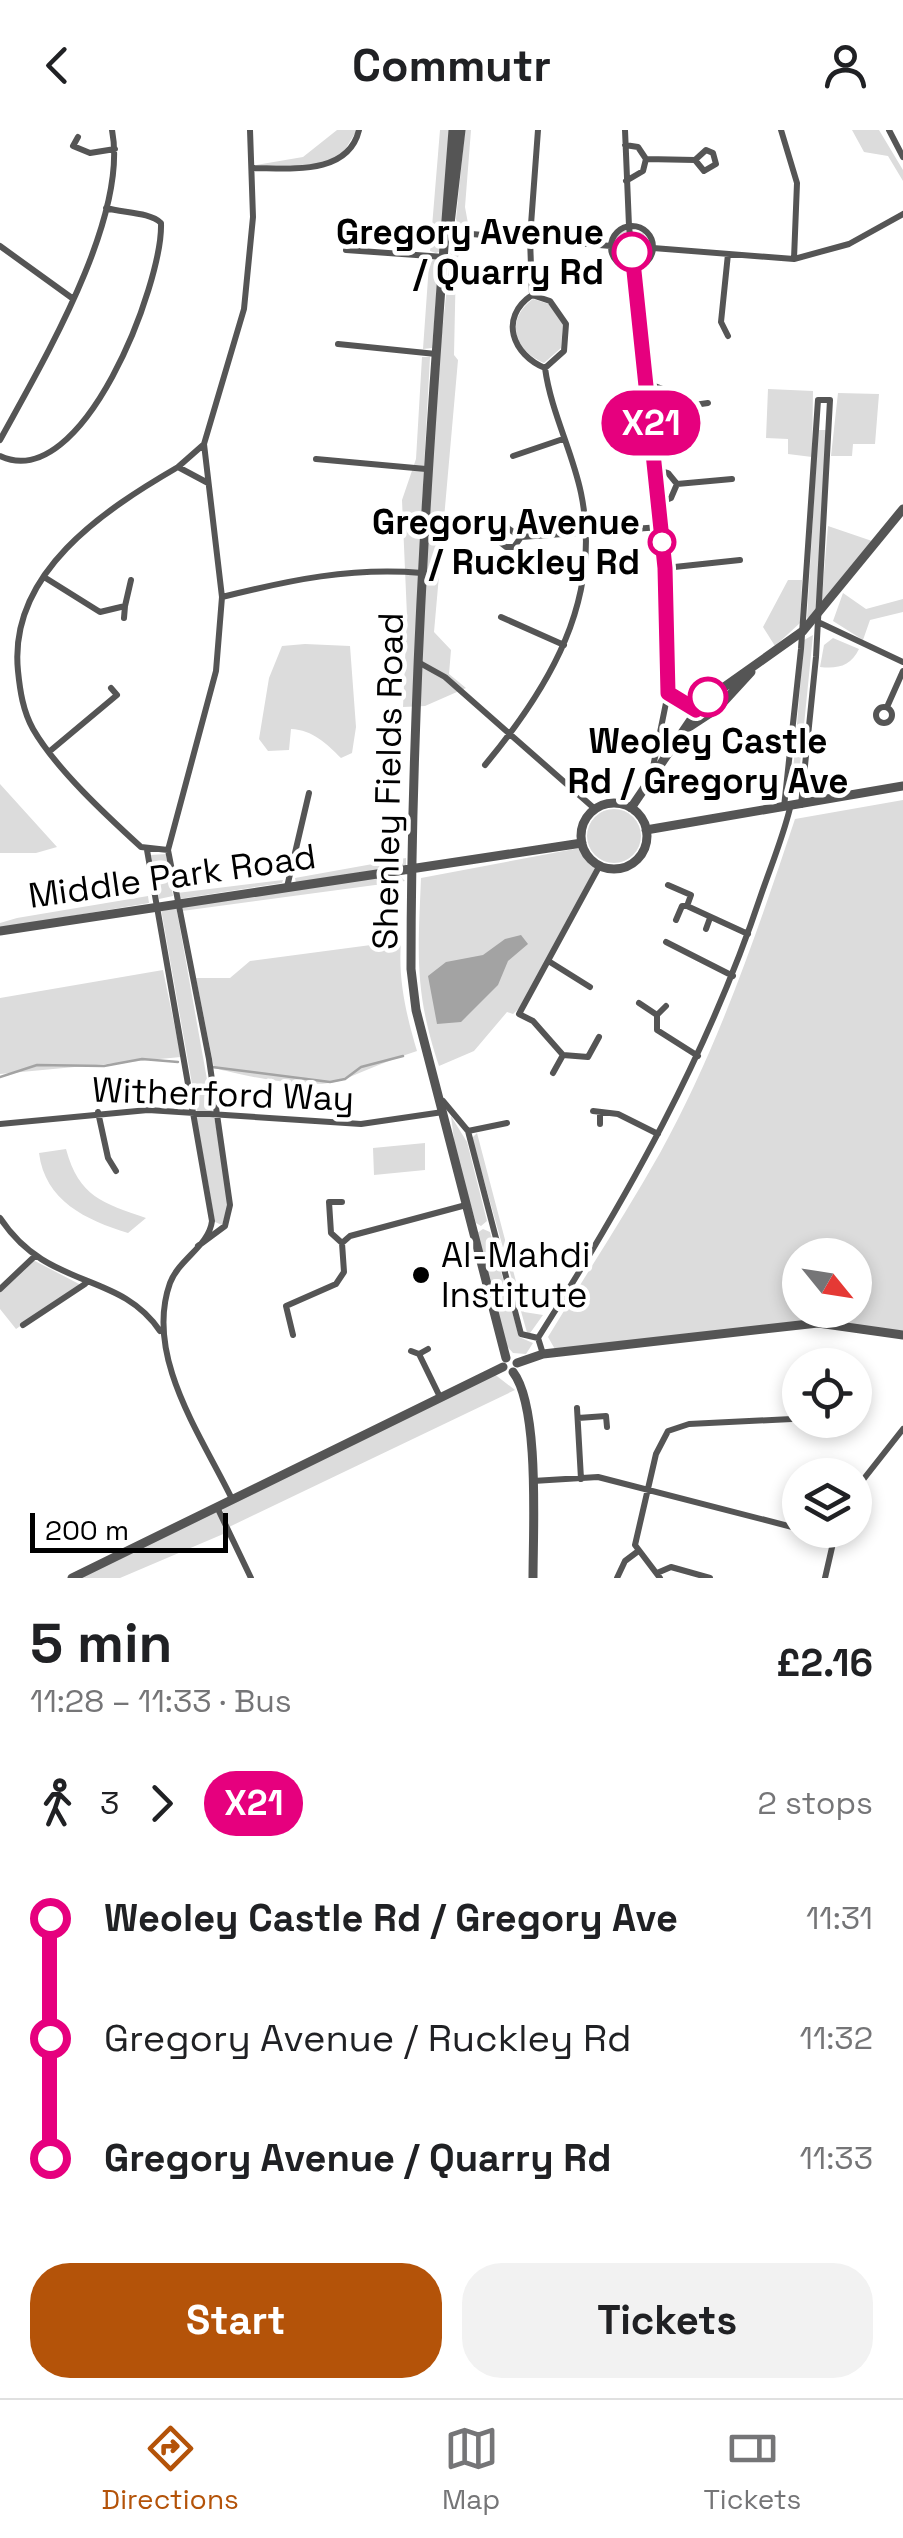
<!DOCTYPE html>
<meta charset="utf-8">
<style>
:root{--surface:#fff;--page:#f2f2f2;--text:#202124;--muted:#757577;--line:#e0e0e0;--accent:#b45309}
body{margin:0;font-family:"Space Grotesk",sans-serif;background:var(--page);color:var(--text);height:100vh;display:flex;flex-direction:column;font-size:38px;white-space:nowrap}
*{box-sizing:border-box;margin:0}
p{font-size:32px;color:var(--muted)}
.icon{flex:none;width:55px;height:55px;fill:none;stroke:currentColor;stroke-width:2;stroke-linecap:round;stroke-linejoin:round}
.map{position:relative;height:1448px;overflow:hidden}
.panel{display:flex;flex-direction:column;background:var(--surface);flex:1}
.panel>*{flex:none}
.badge{padding:0 20px;border-radius:32px;font-size:35px;line-height:65px}
.needle{width:65px;rotate:120deg}
.controls{position:absolute;left:782px;top:1108px;display:grid;gap:20px}
.controls a{display:grid;place-items:center;width:90px;height:90px;border-radius:50%;background:var(--surface);box-shadow:0 5px 15px #0003;font-size:50px}
.scale{position:absolute;left:30px;bottom:25px;width:198px;box-sizing:border-box;padding-left:10px;border:5px solid #000;border-top:0;font-size:28px;line-height:35px;white-space:nowrap;color:#000;-webkit-text-stroke:8px #fff;paint-order:stroke}
.map>.badge{position:absolute;translate:-50% -50%;box-shadow:0 0 0 5px #fff}
.legs{display:flex;align-items:center;gap:15px;height:110px;padding:0 30px;font-size:32px}
.legs p{margin-inline-start:auto}
.headline{display:flex;align-items:center;justify-content:space-between;height:170px;padding:0 30px}
h1{font-size:55px;font-weight:700;line-height:75px}
.action{display:flex;gap:20px;margin-top:auto;padding:20px 30px}
.action a{flex:1;height:115px;border-radius:40px;background:var(--accent);color:#fff;font-size:40px;font-weight:700;line-height:115px;text-align:center}
.action a+a{background:var(--page);color:var(--text)}
ul{padding:0 30px;list-style:none}
li{display:flex;align-items:center;gap:35px;height:120px;font-size:38px}
li i{display:grid;place-items:center;width:15px;height:100%;margin:0 12px;background:currentColor}
li i::after{content:'';width:25px;height:25px;margin:-12px;border:8px solid;border-radius:50%;background:var(--surface)}
li p{margin-inline-start:auto}
li:first-child i{background:linear-gradient(#0000 50%,currentColor 0)}
li:last-child i{background:linear-gradient(currentColor 50%,#0000 0)}
header{display:flex;justify-content:space-between;align-items:center;height:130px;padding:0 30px;background:var(--surface);font-size:45px;font-weight:700}
.tab-bar{display:flex;justify-content:space-around;align-items:center;height:140px;border-top:2px solid var(--line);background:var(--surface);font-size:28px;color:var(--muted)}
.tab-bar a{display:grid;justify-items:center;gap:5px}
.tab-bar .current{color:var(--accent)}
.map>svg:first-child{display:block}
.green{fill:#dcdcdc;fill-rule:evenodd}
.water{fill:#a3a3a3}
.lines{fill:none;stroke-linecap:round;stroke-linejoin:round}
.stream{stroke:#a3a3a3;stroke-width:2.5}
.minor{stroke:#555;stroke-width:6}
.tertiary{stroke:#555;stroke-width:9}
.line-1-casing{stroke:#fff;stroke-width:22}
.line-1{stroke:#e6007e;stroke-width:15}
.stop-1-dot{fill:#fff;stroke:#e6007e;stroke-width:5}
.poi-dot{fill:#000;stroke:#fff;stroke-width:4}
.labels{text-anchor:middle;dominant-baseline:central;stroke-width:9;stroke-linejoin:round;paint-order:stroke}
.stop-label{font-size:35px;font-weight:bold;fill:#000;stroke:#fff;text-anchor:end}
.street-label{font-size:35px;fill:#000;stroke:#fff}
.poi-label{font-size:35px;fill:#000;stroke:#fff;text-anchor:start}
</style>
<header><svg class="icon" aria-label="back" viewBox="0 0 24 24"><path d="M15 5l-7 7 7 7"/></svg>Commutr<svg class="icon" aria-label="person" viewBox="0 0 24 24"><circle cx="12" cy="8" r="4"/><path d="M4 21q1-7 8-7t8 7"/></svg></header>
<div class="map">
<svg width="903" height="1448" viewBox="0 0 903 1448">
<rect width="100%" height="100%" fill="#fff"/>
<path class="green" d="M 337,0 L 357,0 L 340,28 L 318,35 L 256,35 L 303,27 Z
M 440,0 L 449,0 L 441,121 L 436,123 L 430,121 Z
M 465,0 L 471,0 L 465,77 L 469,99 L 458,97 L 456,89 Z
M 852,0 L 879,0 L 903,40 L 903,51 L 888,26 L 864,22 Z
M 628,98 L 632,135 L 617,130 L 612,116 L 616,105 Z
M 632,101 L 643,103 L 651,114 C 651,125 646,133 635,135 Z
M 457,107 L 468,107 L 456,131 L 454,225 L 458,230 L 434,502 L 451,520 L 449,544 L 466,558 L 425,576 L 403,577 L 407,486 L 402,370 L 416,329 L 422,227 L 430,227 L 421,393 L 452,112 Z
M 434,129 L 439,131 L 432,218 L 423,219 L 429,134 Z
M 533,169 L 549,174 L 563,194 L 561,218 L 544,233 C 515,221 504,190 533,169 Z
M 647,253 L 673,264 L 679,277 L 672,296 L 652,301 Z
M 768,259 L 813,261 L 812,327 L 788,324 L 788,309 L 766,308 Z
M 838,263 L 879,264 L 875,314 L 853,314 L 852,326 L 831,326 Z
M 818,300 L 826,300 L 817,483 L 807,488 Z
M 828,396 L 872,411 L 821,478 Z
M 788,450 L 802,450 L 800,493 L 775,516 L 763,497 Z
M 843,463 L 866,479 L 903,469 L 903,482 L 870,490 L 863,510 L 833,491 Z
M 813,505 L 797,665 L 791,666 L 804,510 Z
M 833,508 L 859,519 C 851,536 838,539 820,537 L 824,515 Z
M 305,514 L 350,516 L 356,597 L 352,623 L 341,628 C 327,614 313,600 291,599 L 289,620 L 268,621 L 259,609 L 269,548 L 282,516 Z
M 0,654 L 57,717 L 36,723 L 0,723 Z
M 903,670 L 903,1201 L 815,1191 L 556,1221 L 548,1207 C 585,1146 625,1085 660,1023 C 718,918 757,803 795,689 ZM 800,1125 L 855,1125 L 855,1180 L 800,1180 Z
M587 706a27 27 0 1 1 54 0a27 27 0 1 1-54 0Z
M 585,717 L 595,738 L 526,872 L 513,884 L 507,882 L 474,921 L 439,936 C 414,861 418,824 421,748 Z
M 166,724 L 173,766 L 159,769 L 151,725 Z
M 406,728 L 406,735 L 296,753 L 295,748 Z
M 399,745 L 405,751 L 182,781 L 180,775 Z
M 283,750 L 282,753 L 179,769 L 177,763 Z
M 148,766 L 149,773 L 0,798 L 0,793 L 17,788 Z
M 176,776 L 213,983 L 197,982 L 161,779 Z
M 401,811 C 398,850 406,884 417,921 C 392,929 369,939 345,949 C 315,962 245,946 214,938 L 196,848 L 230,848 L 250,831 Z
M 163,840 L 181,927 L 0,944 L 0,868 Z
M 196,986 L 214,986 L 229,1073 L 222,1095 L 215,1092 Z
M 451,986 L 467,1012 L 487,1091 L 481,1096 L 476,1093 L 456,1025 Z
M 477,1003 L 524,1182 L 543,1185 L 528,1206 L 472,1008 Z
M 425,1013 L 425,1040 L 374,1045 L 373,1018 Z
M 66,1019 C 79,1067 103,1073 146,1088 L 128,1103 C 86,1090 45,1071 39,1023 Z
M 483,1099 L 490,1102 L 519,1207 L 533,1213 L 526,1224 L 513,1223 L 507,1216 L 477,1103 Z
M 33,1130 L 81,1155 L 16,1199 L 0,1179 L 0,1161 Z
M 493,1243 L 515,1260 L 229,1397 L 222,1379 Z
M 216,1381 L 228,1402 L 120,1448 L 81,1448 Z"/>
<path class="water" d="M 521,805 L 528,814 L 508,831 L 498,855 L 461,892 L 437,894 L 428,846 L 446,832 L 483,825 L 505,809 Z"/>
<g class="lines">
<path class="stream" d="M 212,937 L 330,952 L 345,949 L 361,937 L 403,926
M 0,947 L 37,935 L 104,936 L 142,929 L 178,932"/>
<path class="minor" d="M 625,0 L 629,96 L 670,497 L 668,563 L 652,642
M 781,0 L 797,53 L 794,129
M 889,0 L 903,27
M 78,7 L 73,16 L 90,23 L 115,19
M 625,15 L 638,17 L 646,29 L 643,41 L 626,51
M 646,29 L 695,30 L 706,20 L 713,23 L 716,34 L 704,41 L 695,30
M 252,38 C 289,38 348,46 359,0
M611 117a21 21 0 1 1 42 0a21 21 0 1 1-42 0Z
M 448,102 L 611,116
M 0,116 L 72,168
M 653,118 L 794,129 L 849,114 L 903,84
M 346,120 L 444,127
M 728,124 L 721,192 L 728,206
M 532,165 L 550,171 L 566,194 L 564,221 L 545,238 C 513,225 498,188 532,165 Z
M 532,165 L 530,108 L 538,0
M 338,214 L 436,224
M 647,253 L 673,263 L 680,277 L 673,296 L 652,301
M 680,277 L 708,273
M 0,310 C 42,233 129,88 112,0
M 0,326 C 83,365 163,153 161,93 C 150,82 123,83 106,78
M 513,326 L 563,309
M 316,329 L 426,339
M 178,337 L 203,315
M 655,339 L 668,343 L 677,354 L 671,368 L 659,373
M 677,354 L 732,349
M 521,407 L 506,397 L 496,409 L 506,417 L 514,417 L 521,407 L 661,397
M 665,438 L 740,430
M 44,447 L 100,482 L 125,476 L 131,450
M 222,467 C 290,450 351,437 422,443
M 501,487 L 564,515
M 124,488 L 125,476
M 818,492 L 903,532
M 418,532 L 445,547 L 595,679
M 668,563 L 696,580
M876 585a8 8 0 1 1 16 0a8 8 0 1 1-16 0Z
M 887,577 L 903,541
M 50,621 L 117,565 L 111,558
M 485,635 C 549,558 603,469 581,363 C 572,320 551,282 545,238
M 784,677 L 801,519 L 818,270 L 830,270 L 816,527 L 801,675
M 147,720 L 212,1091 C 209,1116 179,1129 170,1153 C 144,1226 201,1305 232,1369
M 168,720 L 141,717 C 107,686 56,639 33,599 C 23,581 20,561 18,541 C 8,443 104,380 178,337 L 208,353
M 668,755 L 691,765 L 687,776 L 748,804
M 287,757 L 309,663
M 676,790 L 682,776 L 687,776
M 706,799 L 710,788
M 666,812 L 733,846
M 550,832 L 590,857
M 639,873 L 657,885 L 657,900 L 698,926
M 657,885 L 666,876
M 599,907 L 588,927 L 563,925 L 533,891 L 519,884 L 600,735
M 553,943 L 563,925
M 443,971 L 468,1001 L 521,1204 L 538,1208
M 593,981 L 618,984 L 658,1004
M 98,982 L 108,1028 L 116,1041
M 0,994 L 148,980 L 361,994 L 443,982
M 600,994 L 600,983
M 468,1001 L 507,993
M 0,1088 C 48,1161 119,1140 160,1201
M 342,1113 L 331,1103 L 329,1072 L 342,1072
M 198,1116 L 225,1096 L 230,1075 L 209,929 L 168,720 L 216,541 L 222,467 L 204,314 L 244,179 L 253,87 L 250,0
M 0,1159 L 35,1126
M 23,1195 L 85,1154
M 293,1205 L 286,1176 L 336,1154 L 344,1142 L 342,1113 L 350,1106 L 466,1075
M 411,1221 L 419,1224 L 428,1219
M 419,1224 L 440,1267
M 543,1224 L 538,1208 C 627,1068 708,924 761,765 C 771,736 783,707 790,678
M 577,1278 L 581,1349
M 578,1288 L 606,1286 L 607,1297
M 533,1351 L 598,1347 L 800,1399
M 855,1360 L 903,1299
M 217,1377 L 251,1448
M 806,1400 L 833,1406
M 657,1443 L 671,1437 L 710,1448
M 617,1448 L 625,1431 L 637,1422
M 660,1448 L 635,1415 L 656,1324 L 668,1301 L 689,1294 L 792,1289
M 825,1448 L 836,1400"/>
<path class="tertiary" d="M 453,0 C 431,279 411,559 411,839 L 416,880 L 506,1228
M 450,94 L 461,0
M 689,597 L 718,578 L 751,542
M581 706a33 33 0 1 1 66 0a33 33 0 1 1-66 0Z
M 631,678 L 703,572 L 803,501 L 903,379
M 646,700 L 903,656
M 0,801 L 582,713
M 517,1233 L 543,1224 L 818,1193 L 903,1205
M 513,1242 C 540,1277 533,1401 533,1448
M 72,1448 L 503,1237"/>
</g>
<g class="lines">
<g class="line-1-casing">
<path id="line-1" d="M 632,122 L 665,438 L 668,563 L 696,580 L 708,567"/>
</g>
<use href="#line-1" class="line-1"/>
</g>
<g class="stop-1-dot">
<circle cx="632" cy="122" r="18"/>
<circle cx="662" cy="412" r="12"/>
<circle cx="708" cy="567" r="18"/>
</g>
<circle class="poi-dot" cx="421" cy="1145" r="10"/>
<g class="labels">
<g class="stop-label">
<text x="604" y="102">Gregory Avenue<tspan x="604" dy="40">/ Quarry Rd</tspan></text>
<text x="640" y="392">Gregory Avenue<tspan x="640" dy="40">/ Ruckley Rd</tspan></text>
<text x="708" y="611" text-anchor="middle">Weoley Castle<tspan x="708" dy="40">Rd / Gregory Ave</tspan></text>
</g>
<g class="street-label">
<text transform="translate(388 651) rotate(-89)">Shenley Fields Road</text>
<text transform="translate(172 746) rotate(-8)">Middle Park Road</text>
<text transform="translate(223 964) rotate(2)">Witherford Way</text>
</g>
<g class="poi-label">
<text x="441" y="1125">Al-Mahdi<tspan x="441" dy="40">Institute</tspan></text>
</g>
</g>
</svg>
<div class="controls">
<a><svg class="needle" viewBox="-14 -14 28 28"><path d="M0-13l5 13h-10z" fill="#e53935"/><path d="M0 13l5-13h-10z" fill="#757577"/></svg></a>
<a><svg class="icon" aria-label="locate" viewBox="0 0 24 24"><circle cx="12" cy="12" r="6"/><path d="M12 2v4M12 18v4M2 12h4M18 12h4"/></svg></a>
<a><svg class="icon" aria-label="layers" viewBox="0 0 24 24"><path d="M12 4l9 5-9 5-9-5zM3 14l9 5 9-5"/></svg></a>
</div>
<div class="scale">200 m</div>
<b class="badge" style="left:651px;top:293px;background:#e6007e;color:#fff">X21</b>
</div>
<section class="panel">
<div class="headline"><div><h1>5 min</h1><p>11:28 – 11:33 · Bus</p></div><b>£2.16</b></div>
<div class="legs"><svg class="icon" aria-label="walk" viewBox="0 0 24 24"><circle cx="13" cy="4" r="2"/><path d="M13 8l-2 6 4 7M11 14l-3 7M7 12l3-4h3l4 4"/></svg>3<svg class="icon" aria-label="forward" viewBox="0 0 24 24"><path d="M9 5l7 7-7 7"/></svg><b class="badge" style="background:#e6007e;color:#fff">X21</b><p>2 stops</p></div>
<ul>
<li><i style="color:#e6007e"></i><b>Weoley Castle Rd / Gregory Ave</b><p>11:31</p></li>
<li><i style="color:#e6007e"></i><span>Gregory Avenue / Ruckley Rd</span><p>11:32</p></li>
<li><i style="color:#e6007e"></i><b>Gregory Avenue / Quarry Rd</b><p>11:33</p></li>
</ul>
<div class="action"><a>Start</a><a>Tickets</a></div>
</section>
<nav class="tab-bar">
<a class="current"><svg class="icon" aria-label="directions" viewBox="0 0 24 24"><path d="M12 3l9 9-9 9-9-9zM9 14v-3h6M13 9l2 2-2 2"/></svg>Directions</a>
<a><svg class="icon" aria-label="map" viewBox="0 0 24 24"><path d="M3 6l6-2 6 2 6-2v14l-6 2-6-2-6 2zM9 4v14M15 6v14"/></svg>Map</a>
<a><svg class="icon" aria-label="tickets" viewBox="0 0 24 24"><path d="M3 7h18v10H3zM15 7v10"/></svg>Tickets</a>
</nav>
